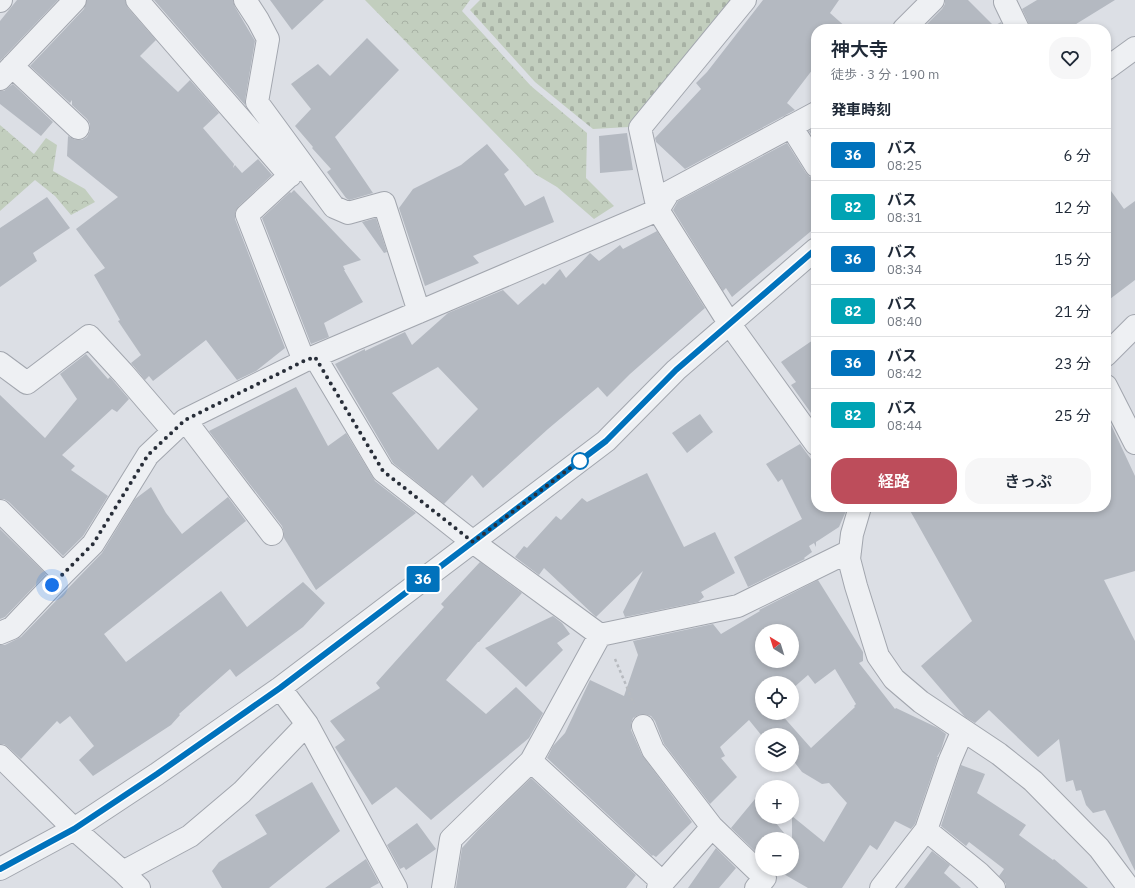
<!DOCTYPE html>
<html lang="ja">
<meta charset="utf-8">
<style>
:root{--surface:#fff;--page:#f6f6f7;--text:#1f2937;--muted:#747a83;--line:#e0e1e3;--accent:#bd4d5b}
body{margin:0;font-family:"IBM Plex Sans","Noto Sans JP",sans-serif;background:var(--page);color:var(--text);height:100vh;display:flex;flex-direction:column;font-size:15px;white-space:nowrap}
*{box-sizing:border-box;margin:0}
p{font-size:13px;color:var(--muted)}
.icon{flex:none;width:22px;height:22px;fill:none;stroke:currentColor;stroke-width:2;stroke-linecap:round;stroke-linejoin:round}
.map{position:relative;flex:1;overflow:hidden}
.panel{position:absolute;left:811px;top:24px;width:300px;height:488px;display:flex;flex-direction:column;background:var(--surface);border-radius:16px;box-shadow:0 2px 6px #0003}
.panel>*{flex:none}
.badge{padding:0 8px;border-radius:3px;font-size:14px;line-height:26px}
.needle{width:26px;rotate:322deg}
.controls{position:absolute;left:755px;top:624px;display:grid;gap:8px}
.controls a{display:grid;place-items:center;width:44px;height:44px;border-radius:50%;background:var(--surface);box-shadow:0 2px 6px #0003;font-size:20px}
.you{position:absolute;width:20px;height:20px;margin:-10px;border:3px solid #fff;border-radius:50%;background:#1a73e8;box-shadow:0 0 0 6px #1a73e833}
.map>.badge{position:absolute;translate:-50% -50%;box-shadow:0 0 0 2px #fff}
h2{padding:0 20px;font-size:15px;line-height:36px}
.round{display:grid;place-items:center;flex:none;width:42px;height:42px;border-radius:16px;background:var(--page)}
.head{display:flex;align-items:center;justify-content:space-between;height:68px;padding:0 20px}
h1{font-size:19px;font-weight:600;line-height:30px}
.cta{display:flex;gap:8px;margin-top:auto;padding:8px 20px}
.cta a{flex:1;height:46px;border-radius:16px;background:var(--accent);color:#fff;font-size:16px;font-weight:600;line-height:46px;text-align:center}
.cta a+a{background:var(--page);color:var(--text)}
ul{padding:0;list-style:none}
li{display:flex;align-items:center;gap:12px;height:52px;padding:0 20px;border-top:1px solid var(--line)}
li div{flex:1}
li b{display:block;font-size:15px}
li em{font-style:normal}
li .badge{min-width:44px;font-weight:700;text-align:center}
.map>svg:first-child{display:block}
.forest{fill:url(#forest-crowns)}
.cemetery{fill:url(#cemetery-stones)}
.building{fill:#b4b9c1;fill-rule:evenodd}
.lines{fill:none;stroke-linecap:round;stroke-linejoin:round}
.minor-casing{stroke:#a2a6ae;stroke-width:24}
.path{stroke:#b7babf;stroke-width:2.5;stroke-dasharray:3 3;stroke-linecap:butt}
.minor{stroke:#eef0f3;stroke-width:22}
.line-casing{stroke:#fff;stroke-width:9}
.line{stroke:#0072bc;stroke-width:6}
.walk{stroke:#282e39;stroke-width:4;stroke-dasharray:0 7.2}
.stop-dot{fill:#fff;stroke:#0072bc;stroke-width:2}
</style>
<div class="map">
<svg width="1135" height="888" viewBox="0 0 1135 888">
<defs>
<pattern id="forest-crowns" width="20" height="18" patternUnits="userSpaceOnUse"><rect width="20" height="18" fill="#c2cebe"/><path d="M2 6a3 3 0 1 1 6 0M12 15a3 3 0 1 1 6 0" fill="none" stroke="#a7b1a4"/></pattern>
<pattern id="cemetery-stones" width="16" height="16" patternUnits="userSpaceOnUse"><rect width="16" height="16" fill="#c2cebe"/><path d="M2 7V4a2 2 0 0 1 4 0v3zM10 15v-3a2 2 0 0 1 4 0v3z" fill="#a7b1a4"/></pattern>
</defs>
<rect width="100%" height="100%" fill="#dcdfe5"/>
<path class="forest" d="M 365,0 L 470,0 L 462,11 L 531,86 L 587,133 L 586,178 L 614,206 L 594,219 L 557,187 L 535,174 Z
M 0,125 L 34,154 L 46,138 L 57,145 L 53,171 L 85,189 L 95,202 L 71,215 L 55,196 L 35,180 L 0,211 Z"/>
<path class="cemetery" d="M 480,0 L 732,0 L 629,127 L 593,129 L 535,82 L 470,10 Z"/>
<path class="building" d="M 17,0 L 58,0 L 0,61 L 0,21 Z
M 87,0 L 125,0 L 128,8 L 156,40 L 140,56 L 178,92 L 190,80 L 219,113 L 203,128 L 234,164 L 233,168 L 235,165 L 242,173 L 258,159 L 272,175 L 239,206 L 235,212 L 235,219 L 285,348 L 256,371 L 237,380 L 206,340 L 153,381 L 149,376 L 145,380 L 131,363 L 141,355 L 118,321 L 120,320 L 94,275 L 105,268 L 76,229 L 118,197 L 67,156 L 68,136 L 75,140 L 82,140 L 87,137 L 90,131 L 90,124 L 87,119 L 72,105 L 72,100 L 70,103 L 30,66 L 84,9 Z
M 154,0 L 233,0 L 235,7 L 255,41 L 245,100 L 245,105 Z
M 270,0 L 324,0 L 292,30 Z
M 763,0 L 839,0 L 830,13 L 848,29 L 816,29 L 816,65 L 787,103 L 795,110 L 685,169 L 656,142 L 655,138 L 701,89 L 696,83 L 707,72 Z
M 945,0 L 968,0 L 994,26 L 1001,22 L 1004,29 L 922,29 L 942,9 L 945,4 Z
M 1037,0 L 1115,0 L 1068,29 L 1030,29 L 1029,24 L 1022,9 Z
M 367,38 L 399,70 L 335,137 L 373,193 L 349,200 L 346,198 L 327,172 L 331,169 L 312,148 L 313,147 L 295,126 L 311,109 L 291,84 L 318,64 L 330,76 Z
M 13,84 L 53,122 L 41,136 L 0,104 L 0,91 L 4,91 Z
M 815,128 L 816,129 L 816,142 L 809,131 Z
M 627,133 L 633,170 L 600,173 L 599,136 Z
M 787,143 L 806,173 L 810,177 L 816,178 L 816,227 L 732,297 L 726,288 L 723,291 L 673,210 L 678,201 Z
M 487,144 L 509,170 L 504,174 L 525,206 L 544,196 L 554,222 L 473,256 L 479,263 L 425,286 L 399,208 L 413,189 L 461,165 Z
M 1106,184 L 1124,209 L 1135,201 L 1135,280 L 1106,302 Z
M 294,190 L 361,260 L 343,266 L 345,270 L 344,270 L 363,302 L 324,323 L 329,337 L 311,344 L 262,218 L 290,192 L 291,193 Z
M 47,197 L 70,228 L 33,253 L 37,261 L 0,287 L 0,228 Z
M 376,218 L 387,252 L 384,253 L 362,222 Z
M 657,231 L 705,308 L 630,374 L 607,397 L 598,387 L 548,429 L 483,488 L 472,475 L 444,504 L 393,463 L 335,364 L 365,349 L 365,351 L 405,332 L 412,345 L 448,313 L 503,290 L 518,305 L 543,283 L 545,285 L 560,269 L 566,278 L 590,253 L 599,261 L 620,245 L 623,249 ZM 438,367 L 478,409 L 438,450 L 392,393 Z
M 816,338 L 816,420 L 791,385 L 796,382 L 781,362 Z
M 86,354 L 108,379 L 110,377 L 129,399 L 117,412 L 112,409 L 62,455 L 75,466 L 71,470 L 108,496 L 83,536 L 63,556 L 9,502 L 4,499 L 0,499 L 0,395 L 45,438 L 77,399 L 60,374 Z
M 296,387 L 328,446 L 346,433 L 375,481 L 416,513 L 316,590 L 284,538 L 284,532 L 282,526 L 209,431 Z
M 700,414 L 713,432 L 687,453 L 672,433 Z
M 1106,414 L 1135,476 L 1135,571 L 1104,580 L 1135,641 L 1135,871 L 1105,810 L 1093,813 L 1086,805 L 1081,790 L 1076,791 L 1073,780 L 1066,782 L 1059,739 L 1038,757 L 989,710 L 975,723 L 965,717 L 921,666 L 972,621 L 908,507 L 1106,507 Z
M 800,444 L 816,466 L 816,507 L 847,507 L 846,511 L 839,527 L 816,542 L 816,547 L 814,543 L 809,546 L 812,552 L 804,558 L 805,559 L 748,587 L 734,557 L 802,519 L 782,479 L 778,482 L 766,464 Z
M 647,473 L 684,547 L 715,532 L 735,573 L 701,592 L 704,597 L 698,602 L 625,617 L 623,612 L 643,571 L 596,617 L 544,568 L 539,575 L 515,557 L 524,546 L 527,548 L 556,516 L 561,520 L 582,498 L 587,502 Z
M 151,487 L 166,513 L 182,534 L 228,497 L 246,521 L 104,634 L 126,662 L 221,591 L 247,627 L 303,582 L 325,603 L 303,627 L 236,677 L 230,669 L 179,714 L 180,715 L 171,725 L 93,776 L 79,760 L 94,746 L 70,716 L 60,724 L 57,721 L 21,759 L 8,747 L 4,744 L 0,744 L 0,645 L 5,645 L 21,637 L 102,553 L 135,499 Z
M 0,529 L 46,574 L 5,617 L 0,619 Z
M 480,562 L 522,593 L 479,642 L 478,642 L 446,680 L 486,714 L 516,687 L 543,713 L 529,738 L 431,820 L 396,787 L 372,805 L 335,747 L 345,740 L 330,721 L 380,688 L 376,683 L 444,607 L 441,604 Z
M 818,580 L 863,652 L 863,661 L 859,663 L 895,709 L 896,708 L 938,728 L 946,734 L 941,750 L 937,757 L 938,757 L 915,824 L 911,829 L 895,821 L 877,850 L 870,845 L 842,888 L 808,888 L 775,869 L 792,869 L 792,816 L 824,842 L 847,803 L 829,783 L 822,784 L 802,772 L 792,759 L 792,735 L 762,736 L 749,720 L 720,747 L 725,756 L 721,758 L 737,777 L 710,804 L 664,744 L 655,721 L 651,716 L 644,714 L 638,715 L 633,718 L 631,724 L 631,730 L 642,755 L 692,822 L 656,857 L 653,855 L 652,856 L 547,758 L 553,746 L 565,733 L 590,680 L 624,696 L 638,655 L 633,641 L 713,624 L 721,634 L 760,611 L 759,610 ZM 762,631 L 792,631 L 792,661 L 762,661 ZM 835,669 L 856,704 L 854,706 L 855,707 L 811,748 L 780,713 L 762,713 L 762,683 L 792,683 L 792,689 L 808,675 L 815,684 Z
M 553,616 L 562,623 L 570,634 L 557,643 L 563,650 L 526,687 L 485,648 Z
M 961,765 L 985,774 L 977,793 L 1026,825 L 1019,835 L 1053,860 L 1054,859 L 1088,888 L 1006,888 L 1006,884 L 999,876 L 1004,869 L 969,842 L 966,846 L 941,826 Z
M 531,778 L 636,875 L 626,888 L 456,888 L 462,848 L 478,830 Z
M 312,782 L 340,831 L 269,888 L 222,888 L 212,871 L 219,862 L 267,834 L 255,815 Z
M 755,799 L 762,807 L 762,817 L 771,817 L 789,839 L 762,839 L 762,858 L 731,828 Z
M 417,823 L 436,849 L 406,870 L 404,867 L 400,869 L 387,845 Z
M 716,848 L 736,868 L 719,888 L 688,888 Z
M 932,851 L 950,865 L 944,873 L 961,888 L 904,888 Z
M 366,859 L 379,883 L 370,888 L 325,888 Z"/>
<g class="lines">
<g class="minor-casing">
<path id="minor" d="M 137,0 L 290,176
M 245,0 L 258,20 L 268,39 L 257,102 L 334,207 L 348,213 L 384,203 L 419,312
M 745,0 L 640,128 L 658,210 L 729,323 L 816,444
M 0,1 L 1,0
M 1005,2 L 1018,29
M 904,29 L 933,0
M 12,66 L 78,128
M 1106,69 L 1135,48
M 0,79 L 75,0
M 791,126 L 816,166
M 300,166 L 247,215 L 304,361
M 1106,355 L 1135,326
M 315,357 L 383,471 L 473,542 L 600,635
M 0,363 L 27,383 L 89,336 L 124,374 L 173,431
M 1106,386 L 1135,443
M 185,420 L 272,534
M 860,507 L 852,534 L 849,559 L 856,586 L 878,656 L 894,679 L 921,702 L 999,754 L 1033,781 L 1099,848 L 1129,888
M 0,511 L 63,574
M 0,633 L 12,628 L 63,574 L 93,544 L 148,455 L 185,420 L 304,361 L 658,210 L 669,192 L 816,113
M 280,688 L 307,724 L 396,888
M 643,726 L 653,750 L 712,827 L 765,878 L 756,888
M 963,730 L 950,760 L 926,830 L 979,873 L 994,888
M 0,756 L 74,829 L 123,872 L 139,888
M 531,761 L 663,883
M 0,869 L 74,829 L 157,774 L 280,688 L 606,441 L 676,370 L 816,249
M 123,872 L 190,836 L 242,792 L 307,724
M 443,888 L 451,839 L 531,761 L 600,635 L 738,606 L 850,551
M 658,888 L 712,827
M 881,888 L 926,830"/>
</g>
<path class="path" d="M 615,659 L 634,704"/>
<use href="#minor" class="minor"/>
</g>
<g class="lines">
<g class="line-casing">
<path id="line" d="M 0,869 L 74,829 L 157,774 L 280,688 L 606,441 L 676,370 L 816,249"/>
</g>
<use href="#line" class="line"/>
<path class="walk" d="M 52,585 L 93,544 L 148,455 L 185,420 L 304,361 L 315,357 L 383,471 L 473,542 L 582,459 L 580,461"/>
</g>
<circle class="stop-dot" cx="580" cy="461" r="8"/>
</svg>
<div class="controls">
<a><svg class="needle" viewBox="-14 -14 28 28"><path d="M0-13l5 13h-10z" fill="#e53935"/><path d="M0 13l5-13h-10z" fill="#747a83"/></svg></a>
<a><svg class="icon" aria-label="locate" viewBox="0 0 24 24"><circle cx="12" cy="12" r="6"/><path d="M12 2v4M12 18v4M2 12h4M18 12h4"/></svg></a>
<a><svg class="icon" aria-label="layers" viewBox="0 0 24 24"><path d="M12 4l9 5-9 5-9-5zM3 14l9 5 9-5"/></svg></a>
<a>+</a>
<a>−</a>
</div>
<div class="you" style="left:52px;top:585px"></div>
<b class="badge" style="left:423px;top:579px;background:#0072bc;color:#fff">36</b>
<section class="panel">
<div class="head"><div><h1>神大寺</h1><p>徒歩 · 3 分 · 190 m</p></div><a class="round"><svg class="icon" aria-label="heart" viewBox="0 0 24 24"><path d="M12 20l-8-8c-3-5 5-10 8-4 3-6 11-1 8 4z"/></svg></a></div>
<h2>発車時刻</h2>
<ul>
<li><span class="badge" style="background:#0072bc;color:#fff">36</span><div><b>バス</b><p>08:25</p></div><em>6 分</em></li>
<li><span class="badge" style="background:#00a3b4;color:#fff">82</span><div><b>バス</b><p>08:31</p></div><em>12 分</em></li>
<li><span class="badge" style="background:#0072bc;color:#fff">36</span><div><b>バス</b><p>08:34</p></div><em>15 分</em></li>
<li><span class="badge" style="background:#00a3b4;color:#fff">82</span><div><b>バス</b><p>08:40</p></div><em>21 分</em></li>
<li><span class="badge" style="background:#0072bc;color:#fff">36</span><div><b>バス</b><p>08:42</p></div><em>23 分</em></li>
<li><span class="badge" style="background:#00a3b4;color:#fff">82</span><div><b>バス</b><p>08:44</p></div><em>25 分</em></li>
</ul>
<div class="cta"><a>経路</a><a>きっぷ</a></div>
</section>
</div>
